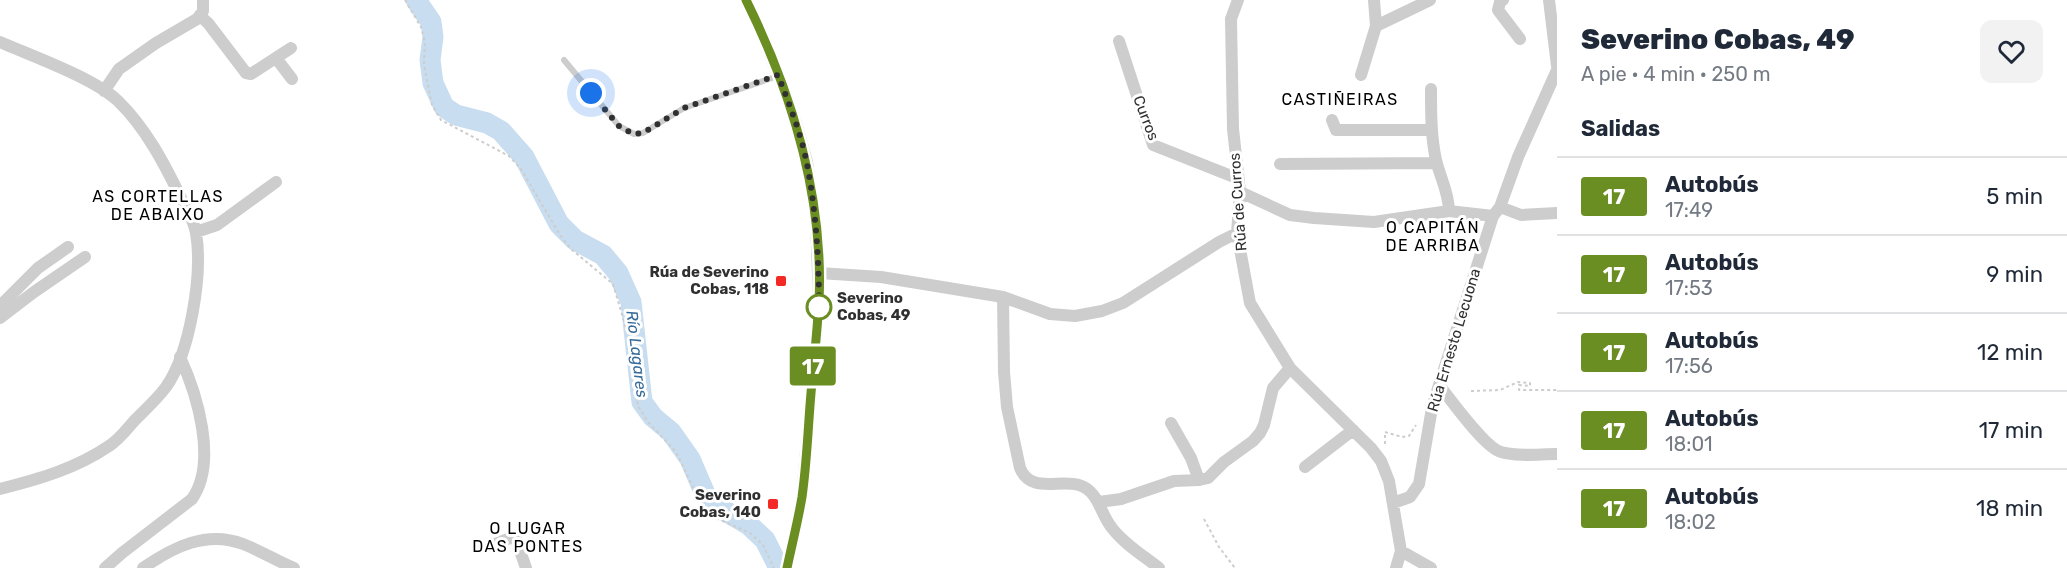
<!DOCTYPE html>
<html lang="es">
<meta charset="utf-8">
<style>
:root{--surface:#fff;--page:#f2f2f3;--text:#1f2937;--muted:#747a83;--line:#e0e1e3}
body{margin:0;font-family:Rubik,sans-serif;background:var(--page);color:var(--text);height:100vh;display:flex;flex-direction:column;font-size:22px;white-space:nowrap}
*{box-sizing:border-box;margin:0}
p{font-size:20px;color:var(--muted)}
.icon{flex:none;width:33px;height:33px;fill:none;stroke:currentColor;stroke-width:2;stroke-linecap:round;stroke-linejoin:round}
.map{position:relative;flex:1;overflow:hidden}
.panel{display:flex;flex-direction:column;background:var(--surface);width:510px}
.panel>*{flex:none}
.badge{padding:0 12px;border-radius:4px;font-size:21px;line-height:39px}
.you{position:absolute;width:30px;height:30px;margin:-15px;border:4px solid #fff;border-radius:50%;background:#1a73e8;box-shadow:0 0 0 9px #1a73e833}
.map>.badge{position:absolute;translate:-50% -50%;box-shadow:0 0 0 3px #fff}
h2{padding:0 24px;font-size:22px;line-height:54px}
.round{display:grid;place-items:center;flex:none;width:63px;height:63px;border-radius:12px;background:var(--page)}
.summary{display:flex;align-items:center;justify-content:space-between;height:102px;padding:0 24px}
h1{font-size:28px;font-weight:800;line-height:45px}
ul{padding:0;list-style:none}
li{display:flex;align-items:center;gap:18px;height:78px;padding:0 24px;border-top:2px solid var(--line)}
li div{flex:1}
li b{display:block;font-size:22px}
li em{font-style:normal}
li .badge{min-width:66px;font-weight:700;text-align:center}
main{display:flex;flex:1;min-height:0}
.map>svg:first-child{display:block}
.lines{fill:none;stroke-linecap:round;stroke-linejoin:round}
.river{stroke:#c8ddef;stroke-width:21}
.path{stroke:#cdcdcd;stroke-width:2;stroke-dasharray:3 3;stroke-linecap:butt}
.lane{stroke:#cdcdcd;stroke-width:6}
.street{stroke:#cdcdcd;stroke-width:12}
.line-casing{stroke:#fff;stroke-width:14}
.line{stroke:#6b8e23;stroke-width:9}
.walk{stroke:#303030;stroke-width:6;stroke-dasharray:0 10.8}
.poi-dot{fill:#f32926;stroke:#fff;stroke-width:2}
.stop-dot{fill:#fff;stroke:#6b8e23;stroke-width:3}
.labels{text-anchor:middle;dominant-baseline:central;stroke-width:6;stroke-linejoin:round;paint-order:stroke}
.street-label{font-size:15px;fill:#303030;stroke:#fff}
.poi-label{font-size:15px;font-weight:bold;fill:#303030;stroke:#fff;text-anchor:end}
.stop-label{font-size:15px;font-weight:bold;fill:#303030;stroke:#fff;text-anchor:start}
.neighbourhood-label{font-size:16px;letter-spacing:1.5px;fill:#000;stroke:#fff}
.water-label{font-size:16px;font-style:italic;fill:#376b9a;stroke:#fff}
</style>
<main>
<div class="map">
<svg width="1557" height="568" viewBox="0 0 1557 568">
<rect width="100%" height="100%" fill="#fff"/>
<g class="lines">
<path class="river" d="M 416,0 L 431,22 L 433,37 L 430,60 L 433,83 L 444,107 L 456,115 L 487,123 L 501,131 L 524,157 L 559,224 L 575,240 L 603,255 L 618,273 L 631,302 L 642,402 L 653,417 L 671,432 L 690,459 L 705,494 L 715,505 L 749,525 L 765,540 L 779,568"/>
<path class="path" d="M 405,0 L 421,27 L 425,42 L 424,65 L 432,105 L 441,120 L 509,156 L 521,169 L 560,235 L 571,249 L 613,284 L 629,338 L 638,406 L 648,422 L 676,452 L 703,508 L 718,519 L 750,533 L 763,545 L 774,568
M 1471,391 L 1500,390 L 1518,382 L 1530,383 L 1530,386 L 1519,385 L 1519,390 L 1557,390
M 1385,444 L 1385,432 L 1402,437 L 1409,436 L 1416,425
M 1204,519 L 1219,547 L 1235,568"/>
<path class="lane" d="M 564,60 L 619,126 L 634,134 L 643,133 L 684,108 L 778,76"/>
<path class="street" d="M 746,0 L 764,39 L 796,123 L 807,162 L 816,223 L 819,301 L 802,496 L 787,568
M 1238,0 L 1231,19 L 1233,129 L 1240,192 L 1237,233 L 1250,303 L 1290,368 L 1371,448 L 1381,461 L 1389,481 L 1401,551 L 1396,568
M 1374,0 L 1376,26
M 1503,0 L 1500,2 L 1498,10 L 1520,39
M 1549,0 L 1557,66
M 200,16 L 208,23 L 246,73 L 251,74 L 291,48
M 1119,41 L 1153,145 L 1239,179
M 0,42 C 32,56 94,78 118,101 C 146,128 165,165 182,200 C 187,210 194,221 196,233 C 203,274 190,353 166,387 C 157,399 145,410 135,420 C 127,429 119,440 109,446 C 75,469 39,479 0,489
M 276,58 L 292,79
M 1361,75 L 1376,26 L 1430,0
M 1431,89 C 1431,113 1431,137 1436,160 C 1440,177 1449,193 1449,211
M 104,91 L 119,69 L 156,43 L 197,19 L 203,11 L 203,0
M 1332,120 L 1336,130 L 1432,130
M 1280,164 L 1437,163
M 1240,192 L 1290,215 L 1314,218 L 1374,222 L 1449,211 L 1493,216
M 1500,207 L 1521,215 L 1557,213
M 196,232 L 217,225 L 276,182
M 819,273 L 881,277 L 1003,297 L 1050,314 L 1075,316 L 1102,311 L 1123,303 L 1219,242 L 1237,233
M 1003,297 L 1004,372 L 1007,407 L 1020,468 C 1031,494 1058,479 1079,485 C 1099,491 1100,514 1112,528 C 1124,544 1144,556 1159,568
M 0,306 L 38,268 L 68,247
M 0,318 L 34,292 L 85,257
M 1439,385 C 1451,400 1485,448 1501,452 C 1519,457 1539,454 1557,454
M 1171,423 L 1191,458 L 1199,480
M 1305,467 L 1353,430
M 1099,502 L 1121,499 L 1174,481 L 1199,480 L 1208,478 L 1224,462 L 1253,441 L 1260,433 L 1264,425 L 1273,388 L 1290,368
M 1393,503 L 1410,497 L 1419,484 L 1432,408 L 1439,385 L 1493,216 L 1500,207 L 1518,157 L 1557,70
M 495,544 L 515,536 L 526,568
M 1401,551 L 1431,568
M 105,568 L 122,553 L 192,499 C 218,462 197,394 180,357
M 143,568 C 173,547 207,530 243,544 C 261,551 277,561 294,568"/>
</g>
<g class="lines">
<g class="line-casing">
<path id="line" d="M 746,0 C 792,93 824,197 819,302 C 817,332 814,362 811,393 C 808,427 807,462 802,497 C 798,521 792,544 787,568"/>
</g>
<use href="#line" class="line"/>
<path class="walk" d="M 591,93 L 619,126 L 633,134 L 643,133 L 684,108 L 778,75 C 789,104 801,133 807,164 C 816,211 819,259 819,307"/>
</g>
<g class="poi-dot">
<rect x="775" y="275" width="12" height="12" rx="3"/>
<rect x="767" y="498" width="12" height="12" rx="3"/>
</g>
<circle class="stop-dot" cx="819" cy="307" r="12"/>
<g class="labels">
<g class="street-label">
<text transform="translate(1146 118) rotate(69)">Curros</text>
<text transform="translate(1238 202) rotate(-94)">Rúa de Curros</text>
<text transform="translate(1454 340) rotate(-73)">Rúa Ernesto Lecuona</text>
</g>
<g class="poi-label">
<text x="769" y="272">Rúa de Severino<tspan x="769" dy="17">Cobas, 118</tspan></text>
<text x="761" y="495">Severino<tspan x="761" dy="17">Cobas, 140</tspan></text>
</g>
<g class="stop-label">
<text x="837" y="298">Severino<tspan x="837" dy="17">Cobas, 49</tspan></text>
</g>
<g class="neighbourhood-label">
<text x="1340" y="99">CASTIÑEIRAS</text>
<text x="158" y="196">AS CORTELLAS<tspan x="158" dy="18">DE ABAIXO</tspan></text>
<text x="1433" y="227">O CAPITÁN<tspan x="1433" dy="18">DE ARRIBA</tspan></text>
<text x="528" y="528">O LUGAR<tspan x="528" dy="18">DAS PONTES</tspan></text>
</g>
<g class="water-label">
<text transform="translate(637 354) rotate(83)">Río Lagares</text>
</g>
</g>
</svg>
<div class="you" style="left:591px;top:93px"></div>
<b class="badge" style="left:813px;top:366px;background:#6b8e23;color:#fff">17</b>
</div>
<section class="panel">
<div class="summary"><div><h1>Severino Cobas, 49</h1><p>A pie · 4 min · 250 m</p></div><a class="round"><svg class="icon" aria-label="heart" viewBox="0 0 24 24"><path d="M12 20l-8-8c-3-5 5-10 8-4 3-6 11-1 8 4z"/></svg></a></div>
<h2>Salidas</h2>
<ul>
<li><span class="badge" style="background:#6b8e23;color:#fff">17</span><div><b>Autobús</b><p>17:49</p></div><em>5 min</em></li>
<li><span class="badge" style="background:#6b8e23;color:#fff">17</span><div><b>Autobús</b><p>17:53</p></div><em>9 min</em></li>
<li><span class="badge" style="background:#6b8e23;color:#fff">17</span><div><b>Autobús</b><p>17:56</p></div><em>12 min</em></li>
<li><span class="badge" style="background:#6b8e23;color:#fff">17</span><div><b>Autobús</b><p>18:01</p></div><em>17 min</em></li>
<li><span class="badge" style="background:#6b8e23;color:#fff">17</span><div><b>Autobús</b><p>18:02</p></div><em>18 min</em></li>
</ul>
</section>
</main>
